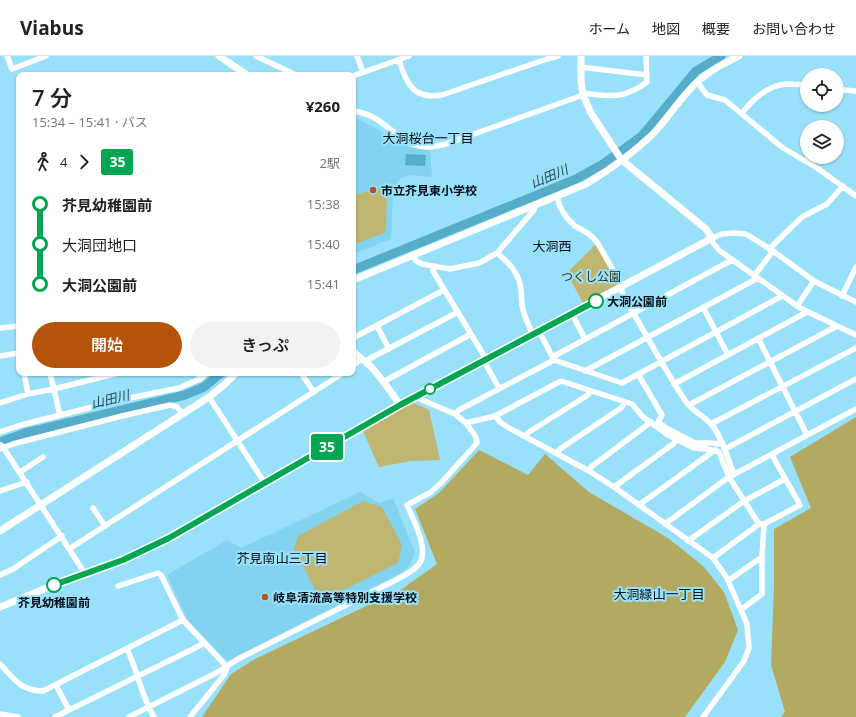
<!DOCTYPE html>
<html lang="ja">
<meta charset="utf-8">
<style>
:root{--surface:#fff;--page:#f2f2f2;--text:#202124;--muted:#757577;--line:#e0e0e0;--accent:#b45309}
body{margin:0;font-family:"Open Sans","Noto Sans JP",sans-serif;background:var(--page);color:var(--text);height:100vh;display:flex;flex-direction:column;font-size:15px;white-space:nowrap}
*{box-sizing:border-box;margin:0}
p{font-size:13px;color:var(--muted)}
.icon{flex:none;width:22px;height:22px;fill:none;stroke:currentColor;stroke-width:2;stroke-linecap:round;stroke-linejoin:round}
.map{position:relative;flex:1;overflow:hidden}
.details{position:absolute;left:16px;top:16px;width:340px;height:304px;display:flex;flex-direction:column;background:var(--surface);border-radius:8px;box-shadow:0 1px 3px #0004}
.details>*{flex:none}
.badge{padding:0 8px;border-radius:3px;font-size:14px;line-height:26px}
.buttons{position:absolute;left:800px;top:12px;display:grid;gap:8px}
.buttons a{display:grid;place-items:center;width:44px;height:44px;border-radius:50%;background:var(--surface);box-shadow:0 1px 3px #0004;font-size:20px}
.map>.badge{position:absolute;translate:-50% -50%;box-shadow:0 0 0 2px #fff}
.legs{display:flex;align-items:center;gap:6px;height:44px;padding:0 16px;font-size:13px}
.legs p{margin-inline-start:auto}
.head{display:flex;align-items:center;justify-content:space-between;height:68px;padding:0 16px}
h1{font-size:22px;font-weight:600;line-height:30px}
.button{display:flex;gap:8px;margin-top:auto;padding:8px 16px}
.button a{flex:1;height:46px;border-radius:24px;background:var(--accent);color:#fff;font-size:16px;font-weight:600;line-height:46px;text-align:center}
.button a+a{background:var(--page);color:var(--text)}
ul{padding:0 16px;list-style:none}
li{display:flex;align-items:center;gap:14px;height:40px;font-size:15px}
li i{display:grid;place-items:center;width:6px;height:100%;margin:0 5px;background:currentColor}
li i::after{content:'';width:10px;height:10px;margin:-5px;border:3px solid;border-radius:50%;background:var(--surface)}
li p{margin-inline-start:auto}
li:first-child i{background:linear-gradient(#0000 50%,currentColor 0)}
li:last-child i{background:linear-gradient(currentColor 50%,#0000 0)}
header{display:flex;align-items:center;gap:24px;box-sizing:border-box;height:56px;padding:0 20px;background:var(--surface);border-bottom:1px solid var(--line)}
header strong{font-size:19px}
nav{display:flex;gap:22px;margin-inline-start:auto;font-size:14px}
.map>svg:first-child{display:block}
.built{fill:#82d3ef}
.green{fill:#bfb672}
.forest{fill:#b3aa61}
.water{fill:#55adca}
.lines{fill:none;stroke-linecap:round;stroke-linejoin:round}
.river{stroke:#55adca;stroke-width:9}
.minor{stroke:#fff;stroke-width:5.5}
.tertiary{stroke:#fff;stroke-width:7}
.line-1-casing{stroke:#fff;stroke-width:9}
.line-1{stroke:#00a651;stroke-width:6}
.poi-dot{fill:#b95327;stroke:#99e1fa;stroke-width:1.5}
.stop-1-dot{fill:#fff;stroke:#00a651;stroke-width:2}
.labels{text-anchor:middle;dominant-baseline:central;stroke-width:4;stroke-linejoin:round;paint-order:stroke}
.poi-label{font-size:12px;font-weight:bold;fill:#000f16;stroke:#99e1fa;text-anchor:start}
.park-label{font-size:12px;fill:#342f0f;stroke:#99e1fa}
.stop-label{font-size:12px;font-weight:bold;fill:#000f16;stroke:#99e1fa;text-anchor:start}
.neighbourhood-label{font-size:13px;fill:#000f16;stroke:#99e1fa}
.water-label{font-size:13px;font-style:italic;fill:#244b58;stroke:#99e1fa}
</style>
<header>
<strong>Viabus</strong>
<nav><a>ホーム</a><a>地図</a><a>概要</a><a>お問い合わせ</a></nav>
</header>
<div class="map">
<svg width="856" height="661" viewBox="0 0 856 661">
<rect width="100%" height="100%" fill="#99e1fa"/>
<path class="built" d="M 353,63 L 360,64 L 379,74 L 392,85 L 409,91 L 430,94 L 432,121 L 412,119 L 401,122 L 395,130 L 393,137 L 391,183 L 353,198 Z
M 360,436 L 379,447 L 393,442 L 415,497 L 409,510 L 401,517 L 227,605 L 187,563 L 167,519 L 227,484 L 241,492 Z"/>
<path class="green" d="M 387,131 L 386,176 L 353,189 L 353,139 Z
M 596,188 L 619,228 L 583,247 L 569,221 L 570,214 Z
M 412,346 L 429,354 L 440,404 L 411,405 L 379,411 L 362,373 Z
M 363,445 L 382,451 L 402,489 L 398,507 L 321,545 L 294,493 L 298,480 Z"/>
<path class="forest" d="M 856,361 L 856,661 L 781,661 L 785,656 L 771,609 L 774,529 L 774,473 L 811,452 L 790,401 Z
M 479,394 L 528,419 L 545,398 L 589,436 L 668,482 L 703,510 L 724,536 L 738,574 L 725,606 L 685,661 L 202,661 L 231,618 L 255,603 L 402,533 L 437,508 L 415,453 L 439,437 Z"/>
<path class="water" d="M 406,98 L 426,99 L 425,110 L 405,109 Z"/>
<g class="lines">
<path class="river" d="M 353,214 L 576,123 L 603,108 L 642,80 L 696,15 L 721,0
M 0,386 L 25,377 L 185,339 L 204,331 L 221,317"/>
<path class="minor" d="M 7,0 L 12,13 L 46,0
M 256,0 L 296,19
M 357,0 L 363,16
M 399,4 C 406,27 413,44 442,39 L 547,3 L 558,0
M 580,11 L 647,19
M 353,20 L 409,0
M 697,26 L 707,39 L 725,44 L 783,92 L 817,112 L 856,140
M 837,35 L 844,34 L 856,35
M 583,37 C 610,40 623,44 647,26 L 646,0
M 353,55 C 359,56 365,57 371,60 C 391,70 404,91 428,91 C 434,91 440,89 446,88 L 583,39
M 742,57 C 753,43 769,29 787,28 C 794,28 801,29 807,29
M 557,140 L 560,151 L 567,162 L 575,170 L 589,178 L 597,186 L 621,228 L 622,237 C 643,273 663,311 686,346 C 693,355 702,359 709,366 C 720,375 729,405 734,419
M 769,193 L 802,161 L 827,148 L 843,130
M 497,197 C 504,203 512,209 516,218 C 522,228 521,238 522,249 C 524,260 528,269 533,278
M 413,199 L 416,205 L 422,208 L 450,213 L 479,207 L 497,197 L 534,154 L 535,148
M 432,210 L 433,215 L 486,303 L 485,307 L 499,332
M 754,220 L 773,195
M 842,240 L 856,211
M 856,246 L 814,225 L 773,195 L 746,178 L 734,177 L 722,178 L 712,182 L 713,187 L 720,195 L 800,252 L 856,279
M 797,250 L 814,225
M 703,251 L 728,299
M 572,258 L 585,283
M 377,270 L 389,293
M 0,272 L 19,270
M 539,275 L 554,304 L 622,327 L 782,240
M 353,282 L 444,234
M 758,282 L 807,379
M 0,300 L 19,297
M 367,307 L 369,303 L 458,256
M 353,310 L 361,303
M 585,315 L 758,222
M 24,317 L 28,338
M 50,317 L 60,359
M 198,317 L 200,323
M 246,317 L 247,317
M 301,317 L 314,336
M 638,318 L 662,359 L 658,366 L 668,373 L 695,387 L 710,387 L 722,388
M 383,326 L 471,278
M 674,328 L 807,256
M 209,341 L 264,426
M 0,347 L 28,338 L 54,333 L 118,317
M 689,349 L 837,270
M 455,358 L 459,354 L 554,304 L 556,299 L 732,204
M 495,360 L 500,366 L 509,372 L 589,415 L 614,431 L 713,502 L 727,522 L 747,568 L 749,592 L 744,605 L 703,661
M 466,367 L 495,360 L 561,325 L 632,348 L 643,361 L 668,379 L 694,392 L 707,393 L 719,396 L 729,421 L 759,468
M 711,368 L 856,292
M 0,376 L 21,369 L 120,344 L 179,332 L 200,323 L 207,317
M 525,380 L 529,376 L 588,339 L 590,335
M 1,389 L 3,391 L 82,513 L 84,518
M 0,393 L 13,388 L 122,360 L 170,349 L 177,351 L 183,358
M 725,393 L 856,323
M 557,397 L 560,393 L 621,352 L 625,346
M 589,415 L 591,411 L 651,366
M 20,416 L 43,401
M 614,431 L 673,388 L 677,384
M 0,435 L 27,426
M 639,449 L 715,394
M 93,452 L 105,470
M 665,468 L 729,421 L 856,353
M 688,485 L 744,445 L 785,423
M 69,493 L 343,317
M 713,502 L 759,468 L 764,468 L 800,449 L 772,399
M 0,519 L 13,513 L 62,480
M 729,524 L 762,501 L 764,468
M 118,530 L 158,517 L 161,519 L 183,564 L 227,611
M 742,553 L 762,538 L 762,501
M 127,593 C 138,615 141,640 154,661
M 0,608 C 14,623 21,635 43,635 L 183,564
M 56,629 L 69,654
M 0,658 L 18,661
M 55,661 L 205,587
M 129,661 L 216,617 L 240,602 L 390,527 C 399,522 412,517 419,508 C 430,495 413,463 407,449 L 431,436 L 441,427 L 477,387 L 476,381 L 466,367 L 455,358 L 422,344 L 417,340
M 190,661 L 224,619 L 227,611"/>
<path class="tertiary" d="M 219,0 L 247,19
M 353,224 L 586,128 C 611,113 632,98 653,78 C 668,62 681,41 697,26 C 709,15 724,7 739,0
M 353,295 C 357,300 363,303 368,308 C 380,319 390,335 400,349
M 0,475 L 209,341 L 224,329 L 236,317
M 0,551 L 76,520 L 123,504 L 169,482 L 400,349 L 712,182 L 706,173 L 623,105 L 619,100 L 591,57 L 583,39 L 581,25 L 581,0"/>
</g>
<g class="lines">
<g class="line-1-casing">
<path id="line-1" d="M 54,529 L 123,504 L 169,482 L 400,349 L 596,245"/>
</g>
<use href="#line-1" class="line-1"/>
</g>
<g class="poi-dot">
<circle cx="373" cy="134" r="4"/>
<circle cx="265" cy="541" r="4"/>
</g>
<g class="stop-1-dot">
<circle cx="596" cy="245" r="7"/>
<circle cx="430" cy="333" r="5"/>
<circle cx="54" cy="529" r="7"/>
</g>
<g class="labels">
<g class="poi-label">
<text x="381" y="134">市立芥見東小学校</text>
<text x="273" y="541">岐阜清流高等特別支援学校</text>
</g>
<g class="park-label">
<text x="591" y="220">つくし公園</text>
</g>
<g class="stop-label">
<text x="607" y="245">大洞公園前</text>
<text x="54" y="546" text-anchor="middle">芥見幼稚園前</text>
</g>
<g class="neighbourhood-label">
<text x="428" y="82">大洞桜台一丁目</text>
<text x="552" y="190">大洞西</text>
<text x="282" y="502">芥見南山三丁目</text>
<text x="659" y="538">大洞緑山一丁目</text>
</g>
<g class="water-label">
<text transform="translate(549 120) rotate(-23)">山田川</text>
<text transform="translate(110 343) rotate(-14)">山田川</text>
</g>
</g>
</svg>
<div class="buttons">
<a><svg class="icon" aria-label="locate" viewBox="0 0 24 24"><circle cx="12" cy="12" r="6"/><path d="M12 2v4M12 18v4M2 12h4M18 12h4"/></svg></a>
<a><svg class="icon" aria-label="layers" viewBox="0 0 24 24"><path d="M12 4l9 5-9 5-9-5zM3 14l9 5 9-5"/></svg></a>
</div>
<b class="badge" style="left:327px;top:391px;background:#00a651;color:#fff">35</b>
<section class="details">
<div class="head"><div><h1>7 分</h1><p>15:34 – 15:41 · バス</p></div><b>¥260</b></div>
<div class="legs"><svg class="icon" aria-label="walk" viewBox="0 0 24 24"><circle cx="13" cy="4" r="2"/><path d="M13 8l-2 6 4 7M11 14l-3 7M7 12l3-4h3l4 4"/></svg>4<svg class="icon" aria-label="forward" viewBox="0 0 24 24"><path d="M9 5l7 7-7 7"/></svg><b class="badge" style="background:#00a651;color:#fff">35</b><p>2駅</p></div>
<ul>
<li><i style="color:#00a651"></i><b>芥見幼稚園前</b><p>15:38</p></li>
<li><i style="color:#00a651"></i><span>大洞団地口</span><p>15:40</p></li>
<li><i style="color:#00a651"></i><b>大洞公園前</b><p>15:41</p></li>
</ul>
<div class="button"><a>開始</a><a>きっぷ</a></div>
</section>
</div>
